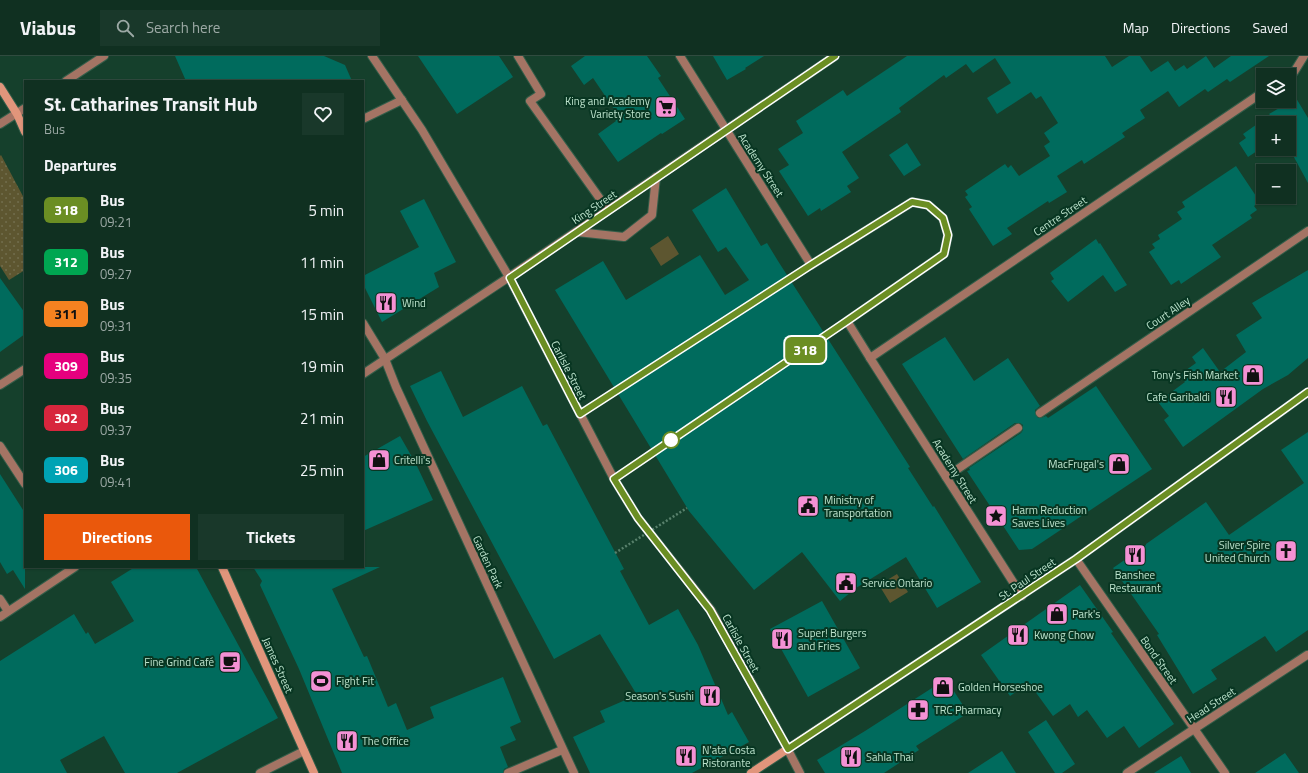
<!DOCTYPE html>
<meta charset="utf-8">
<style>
:root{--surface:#103021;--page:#19382a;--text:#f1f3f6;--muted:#9ca9a5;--line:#304b3f;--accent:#ea580c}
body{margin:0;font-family:"Titillium Web",sans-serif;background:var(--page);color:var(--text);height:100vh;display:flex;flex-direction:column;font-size:15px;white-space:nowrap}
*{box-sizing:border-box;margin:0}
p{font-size:13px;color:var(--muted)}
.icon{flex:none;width:22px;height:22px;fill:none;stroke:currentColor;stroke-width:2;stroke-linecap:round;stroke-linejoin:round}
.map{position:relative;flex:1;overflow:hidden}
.drawer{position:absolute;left:24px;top:24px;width:340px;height:488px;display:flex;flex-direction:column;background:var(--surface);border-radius:0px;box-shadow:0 1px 3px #0004,0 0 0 1px var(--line)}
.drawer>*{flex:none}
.badge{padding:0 8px;border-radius:6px;font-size:14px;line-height:26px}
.fabs{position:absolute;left:1256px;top:12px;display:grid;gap:8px}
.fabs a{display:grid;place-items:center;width:40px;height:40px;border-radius:0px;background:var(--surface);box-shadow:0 1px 3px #0004,0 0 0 1px var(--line);font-size:20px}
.map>.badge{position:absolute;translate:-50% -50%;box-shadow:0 0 0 2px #fff}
h2{padding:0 20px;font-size:15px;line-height:36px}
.round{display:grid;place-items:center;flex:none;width:42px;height:42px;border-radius:0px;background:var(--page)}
.headline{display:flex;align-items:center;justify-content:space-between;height:68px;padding:0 20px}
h1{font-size:19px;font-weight:700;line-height:30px}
.cta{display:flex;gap:8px;margin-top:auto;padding:8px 20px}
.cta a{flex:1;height:46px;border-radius:0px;background:var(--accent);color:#fff;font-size:16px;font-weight:700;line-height:46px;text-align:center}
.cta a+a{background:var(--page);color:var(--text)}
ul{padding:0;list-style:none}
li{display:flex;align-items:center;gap:12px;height:52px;padding:0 20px}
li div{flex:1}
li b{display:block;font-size:15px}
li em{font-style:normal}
li .badge{min-width:44px;font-weight:700;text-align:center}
header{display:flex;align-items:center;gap:24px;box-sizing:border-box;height:56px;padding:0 20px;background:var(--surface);border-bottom:1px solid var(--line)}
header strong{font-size:19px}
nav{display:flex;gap:22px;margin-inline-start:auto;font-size:14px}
.search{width:280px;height:36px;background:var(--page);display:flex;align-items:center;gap:10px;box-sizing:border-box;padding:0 14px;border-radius:0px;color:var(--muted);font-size:15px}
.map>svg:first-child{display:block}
.grass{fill:#5d5630}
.garden{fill:url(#garden-dots)}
.building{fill:#006b5d}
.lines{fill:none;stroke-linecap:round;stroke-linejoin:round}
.service-casing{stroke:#335d49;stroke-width:10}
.minor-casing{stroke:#335d49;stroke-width:10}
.tertiary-casing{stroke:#335d49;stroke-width:10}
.secondary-casing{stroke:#335d49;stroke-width:10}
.service{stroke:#a47464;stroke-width:8}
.minor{stroke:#a47464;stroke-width:8}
.tertiary{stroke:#a47464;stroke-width:8}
.secondary{stroke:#e1957b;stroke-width:8}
.path-bridge{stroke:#58816c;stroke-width:2.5;stroke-dasharray:2 2;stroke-linecap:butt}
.line-casing{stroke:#fff;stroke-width:9}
.line{stroke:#6b8e23;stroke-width:6}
.stop-dot{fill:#fff;stroke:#6b8e23;stroke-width:2}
.labels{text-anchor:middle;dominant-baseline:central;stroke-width:4;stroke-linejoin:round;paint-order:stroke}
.poi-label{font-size:11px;fill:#bde3cd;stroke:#083622;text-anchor:start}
.street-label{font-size:11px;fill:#bde3cd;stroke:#083622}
</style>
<header>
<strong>Viabus</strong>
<div class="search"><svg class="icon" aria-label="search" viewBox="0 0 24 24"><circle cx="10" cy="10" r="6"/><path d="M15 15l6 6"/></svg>Search here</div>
<nav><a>Map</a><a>Directions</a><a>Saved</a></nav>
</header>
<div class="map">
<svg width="1308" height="717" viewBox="0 0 1308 717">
<defs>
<pattern id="garden-dots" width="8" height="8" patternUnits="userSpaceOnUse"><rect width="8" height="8" fill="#5d5630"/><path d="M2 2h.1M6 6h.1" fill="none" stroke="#726e4d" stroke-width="1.8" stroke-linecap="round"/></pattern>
</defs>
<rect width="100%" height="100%" fill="#15402c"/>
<path class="grass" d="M 668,180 L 679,198 L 661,210 L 650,192 Z
M 897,518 L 908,536 L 890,547 L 879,529 Z"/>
<path class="garden" d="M 1,99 L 25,144 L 25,214 L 9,224 L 0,210 L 0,100 Z"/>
<path class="building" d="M 175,0 L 324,0 L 345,9 L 352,25 L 186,25 Z
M 418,0 L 499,0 L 513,21 L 457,58 Z
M 585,0 L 647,0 L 661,20 L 658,22 L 685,63 L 662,78 L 661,77 L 618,106 L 598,78 L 616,65 L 610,55 L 614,53 L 593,22 L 584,29 L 571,10 Z
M 713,0 L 764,0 L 745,12 L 746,13 L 727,24 Z
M 907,0 L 1105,0 L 1112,11 L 1129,0 L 1140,0 L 1151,16 L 1168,5 L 1175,15 L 1184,9 L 1187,13 L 1206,0 L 1214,12 L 1231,0 L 1269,0 L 1230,26 L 1227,23 L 1208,36 L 1205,33 L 1179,51 L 1168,35 L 1140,54 L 1145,62 L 1122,77 L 1125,81 L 1084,108 L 1082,104 L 1057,120 L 1067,136 L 1049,147 L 1048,145 L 1007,172 L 1012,178 L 993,190 L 969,153 L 972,151 L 965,141 L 968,139 L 965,135 L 1005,108 L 1008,112 L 1011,109 L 1019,120 L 1050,100 L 1044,90 L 1050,86 L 1044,77 L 1058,67 L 1041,40 L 1036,43 L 1031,36 L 997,58 L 987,42 L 1011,27 L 995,2 L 973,17 L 966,8 L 946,22 L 944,19 L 899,52 L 901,56 L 842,96 L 859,122 L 847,130 L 851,136 L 821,155 L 820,152 L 808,160 L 779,115 L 789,109 L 778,93 L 803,77 L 796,65 L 843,34 L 847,40 Z
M 1296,42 L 1308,62 L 1308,127 L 1289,92 L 1289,67 L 1263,67 L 1263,91 L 1248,101 L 1239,87 L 1246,82 L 1243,78 L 1270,59 L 1269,58 Z
M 907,87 L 921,109 L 904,120 L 889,99 Z
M 1236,110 L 1260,146 L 1254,150 L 1257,154 L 1250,159 L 1252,162 L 1212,189 L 1221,201 L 1181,228 L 1179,224 L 1171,229 L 1149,196 L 1155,192 L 1152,188 L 1160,183 L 1158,179 L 1182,163 L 1177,156 L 1185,151 L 1182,146 Z
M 726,132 L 761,190 L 767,187 L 778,205 L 910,411 L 908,412 L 933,451 L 934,450 L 981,526 L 937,552 L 906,501 L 856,532 L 840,545 L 802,496 L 754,534 L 689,455 L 555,234 L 603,205 L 626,244 L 700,199 L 725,239 L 749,224 L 726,191 L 718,196 L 692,154 Z
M 424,143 L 456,206 L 434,217 L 439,231 L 382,266 L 363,228 L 363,220 L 419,191 L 400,155 Z
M 1096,183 L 1099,188 L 1100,187 L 1127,229 L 1115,236 L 1103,219 L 1068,246 L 1051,225 L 1054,223 L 1050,217 Z
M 1308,214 L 1308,302 L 1288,319 L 1263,333 L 1183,391 L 1164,364 L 1169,360 L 1158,346 L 1185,326 L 1179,319 L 1196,307 L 1192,301 L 1203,292 L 1220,316 L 1246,296 L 1236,279 L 1262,262 L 1252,247 Z
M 0,222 L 25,257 L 25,278 L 0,296 Z
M 945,281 L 974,325 L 1008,302 L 1040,350 L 1035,354 L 1035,357 L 1038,362 L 1041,362 L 1046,360 L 1048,362 L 1096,330 L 1152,413 L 1032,493 L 1019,494 L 967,415 L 970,414 L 969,412 L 1021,377 L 1023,374 L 1023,369 L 1020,367 L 1015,367 L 963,403 L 902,308 Z
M 441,315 L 463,361 L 522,330 L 543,370 L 547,368 L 624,513 L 620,515 L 649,569 L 678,553 L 698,589 L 728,659 L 732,656 L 749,686 L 692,717 L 590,717 L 573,681 L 605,666 L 600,655 L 637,639 L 600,578 L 554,603 L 427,365 L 410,330 Z
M 1308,376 L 1308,574 L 1276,596 L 1265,580 L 1211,614 L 1217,623 L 1193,638 L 1157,579 L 1159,578 L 1113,512 L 1146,489 L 1146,488 L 1206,446 L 1229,479 L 1304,427 L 1281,394 Z
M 400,380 L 416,408 L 433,444 L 363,475 L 363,401 Z
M 0,418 L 25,457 L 25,533 L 13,514 L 7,518 L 0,506 Z
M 135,511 L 196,511 L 278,662 L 177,717 L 125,717 L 104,680 L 60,704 L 67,717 L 0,717 L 0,605 L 74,558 L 86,578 L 88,576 L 95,588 L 134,565 L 111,526 Z
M 253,511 L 380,511 L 332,533 L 364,601 L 367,600 L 388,651 L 396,647 L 407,674 L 434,662 L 430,651 L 503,621 L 521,666 L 510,671 L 516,684 L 500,691 L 508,711 L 504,713 L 503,717 L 342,717 L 299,613 L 260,529 L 262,525 Z
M 1080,529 L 1113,576 L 1111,577 L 1174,668 L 1139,692 L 1124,670 L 1107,682 L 1087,654 L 1078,661 L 1070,648 L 1053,660 L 1029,627 L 1010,640 L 981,599 Z
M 822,545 L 860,612 L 808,641 L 770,573 Z
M 946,623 L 968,657 L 916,690 L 919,694 L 884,717 L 825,717 L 817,704 L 865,675 Z
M 1046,664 L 1075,708 L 1062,717 L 1055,717 L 1028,676 Z
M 1002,695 L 1016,717 L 968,717 Z
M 1285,697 L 1299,717 L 1255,717 Z
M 1181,700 L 1191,717 L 1154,717 Z"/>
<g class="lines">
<g class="service-casing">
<path id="service" d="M 518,0 L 541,38 L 530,45 L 608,154
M 363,63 L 402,44
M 577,176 L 624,181 L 652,159 L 656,121
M 811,209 L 912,146 L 928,149 L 943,162 L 948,179 L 944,198 L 847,265 L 870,302
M 1040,357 L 1308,175
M 0,390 L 25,428
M 946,421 L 1018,372
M 0,543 L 8,555
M 508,717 L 562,694"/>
</g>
<g class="minor-casing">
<path id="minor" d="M 680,0 L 811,209
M 1289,19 L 1294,16 L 1304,0
M 363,267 L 385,303 L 396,331 L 574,717
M 0,329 L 25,313
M 1076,503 L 1225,717
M 1022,540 L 870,302 L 1263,36
M 260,717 L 304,695
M 1127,717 L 1307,599"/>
</g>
<g class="tertiary-casing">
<path id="tertiary" d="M 372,0 L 422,74 L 509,221 L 614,423 L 638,462 L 711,554 L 776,671 L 800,717
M 66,25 L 104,0
M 0,68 L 25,52
M 363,318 L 509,221 L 835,0
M 0,561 L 75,511"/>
</g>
<g class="secondary-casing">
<path id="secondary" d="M 0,31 L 17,58 L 25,76
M 222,511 L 314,717
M 751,717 L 1076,503 L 1308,336"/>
</g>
<use href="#service" class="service"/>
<use href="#minor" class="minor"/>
<use href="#tertiary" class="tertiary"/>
<use href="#secondary" class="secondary"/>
<path class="path-bridge" d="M 615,497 L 687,452"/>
</g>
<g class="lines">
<g class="line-casing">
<path id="line" d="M 835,0 L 510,222 L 580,358 L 811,209 L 912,146 L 928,149 L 943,162 L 948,179 L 944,198 L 847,265 L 614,423 L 638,462 L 710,554 L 788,693 L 1076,503 L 1308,336"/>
</g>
<use href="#line" class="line"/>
</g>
<defs>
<g id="supermarket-square" transform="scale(1.15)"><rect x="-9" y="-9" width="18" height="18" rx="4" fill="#f491d4" stroke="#083622"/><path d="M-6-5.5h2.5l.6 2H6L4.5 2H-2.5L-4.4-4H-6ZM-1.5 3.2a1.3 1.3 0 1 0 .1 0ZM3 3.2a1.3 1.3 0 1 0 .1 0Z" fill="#111"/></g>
<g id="restaurant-square" transform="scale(1.15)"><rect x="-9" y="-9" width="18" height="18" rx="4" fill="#f491d4" stroke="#083622"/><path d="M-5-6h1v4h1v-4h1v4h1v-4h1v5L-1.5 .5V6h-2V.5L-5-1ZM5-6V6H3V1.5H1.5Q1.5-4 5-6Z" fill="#111"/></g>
<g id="shop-square" transform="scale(1.15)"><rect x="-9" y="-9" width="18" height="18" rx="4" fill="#f491d4" stroke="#083622"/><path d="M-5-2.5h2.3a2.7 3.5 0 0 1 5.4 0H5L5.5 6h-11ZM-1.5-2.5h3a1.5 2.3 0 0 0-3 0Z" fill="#111"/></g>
<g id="civic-square" transform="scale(1.15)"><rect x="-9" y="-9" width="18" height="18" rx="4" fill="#f491d4" stroke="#083622"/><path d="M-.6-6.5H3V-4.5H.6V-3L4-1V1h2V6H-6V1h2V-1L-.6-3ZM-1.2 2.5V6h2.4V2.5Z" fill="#111"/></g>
<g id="sight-square" transform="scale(1.15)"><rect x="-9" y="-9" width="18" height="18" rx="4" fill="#f491d4" stroke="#083622"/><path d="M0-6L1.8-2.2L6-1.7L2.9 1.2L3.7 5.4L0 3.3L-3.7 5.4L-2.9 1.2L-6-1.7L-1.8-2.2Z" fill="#111"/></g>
<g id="church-square" transform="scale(1.15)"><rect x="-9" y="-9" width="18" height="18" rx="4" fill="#f491d4" stroke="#083622"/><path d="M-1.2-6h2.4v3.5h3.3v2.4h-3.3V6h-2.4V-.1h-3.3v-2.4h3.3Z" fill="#111"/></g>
<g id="cafe-square" transform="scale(1.15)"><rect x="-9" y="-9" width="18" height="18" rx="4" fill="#f491d4" stroke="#083622"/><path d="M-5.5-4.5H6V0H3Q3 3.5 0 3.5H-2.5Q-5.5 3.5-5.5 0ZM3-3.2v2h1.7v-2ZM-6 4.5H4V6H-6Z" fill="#111"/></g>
<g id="stadium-square" transform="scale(1.15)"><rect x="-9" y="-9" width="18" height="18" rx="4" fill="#f491d4" stroke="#083622"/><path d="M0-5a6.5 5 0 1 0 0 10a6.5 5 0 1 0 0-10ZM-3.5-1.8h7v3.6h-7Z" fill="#111"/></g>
<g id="pharmacy-square" transform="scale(1.15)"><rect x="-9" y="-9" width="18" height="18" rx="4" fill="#f491d4" stroke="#083622"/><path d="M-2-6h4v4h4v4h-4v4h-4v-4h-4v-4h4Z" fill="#111"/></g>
</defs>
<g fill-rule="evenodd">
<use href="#supermarket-square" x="666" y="51"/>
<use href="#restaurant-square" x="386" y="247"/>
<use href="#shop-square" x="1253" y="319"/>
<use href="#restaurant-square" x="1226" y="341"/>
<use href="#shop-square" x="379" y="404"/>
<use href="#shop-square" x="1119" y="408"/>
<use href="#civic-square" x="808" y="450"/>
<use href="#sight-square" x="996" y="460"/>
<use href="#church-square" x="1286" y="495"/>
<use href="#restaurant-square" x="1135" y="499"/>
<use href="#civic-square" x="846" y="527"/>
<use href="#shop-square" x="1057" y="558"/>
<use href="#restaurant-square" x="1018" y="579"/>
<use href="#restaurant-square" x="782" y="583"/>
<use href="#cafe-square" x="230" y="606"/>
<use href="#stadium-square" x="321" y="625"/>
<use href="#shop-square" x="943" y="631"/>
<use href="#restaurant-square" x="710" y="640"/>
<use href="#pharmacy-square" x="918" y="654"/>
<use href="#restaurant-square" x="347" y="685"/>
<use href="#restaurant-square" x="686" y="700"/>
<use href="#restaurant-square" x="851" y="701"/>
</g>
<circle class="stop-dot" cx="671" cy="384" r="8"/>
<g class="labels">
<g class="poi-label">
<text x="650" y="45" text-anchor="end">King and Academy<tspan x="650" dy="13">Variety Store</tspan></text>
<text x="402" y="247">Wind</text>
<text x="1238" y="319" text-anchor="end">Tony's Fish Market</text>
<text x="1210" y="341" text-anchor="end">Cafe Garibaldi</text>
<text x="394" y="404">Critelli's</text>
<text x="1104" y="408" text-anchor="end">MacFrugal's</text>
<text x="824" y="444">Ministry of<tspan x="824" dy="13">Transportation</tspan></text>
<text x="1012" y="454">Harm Reduction<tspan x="1012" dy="13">Saves Lives</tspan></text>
<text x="1270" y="489" text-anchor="end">Silver Spire<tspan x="1270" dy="13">United Church</tspan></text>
<text x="1135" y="519" text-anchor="middle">Banshee<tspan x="1135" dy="13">Restaurant</tspan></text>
<text x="862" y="527">Service Ontario</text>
<text x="1072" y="558">Park's</text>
<text x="798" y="577">Super! Burgers<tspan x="798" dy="13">and Fries</tspan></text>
<text x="1034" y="579">Kwong Chow</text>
<text x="214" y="606" text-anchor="end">Fine Grind Café</text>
<text x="336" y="625">Fight Fit</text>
<text x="958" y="631">Golden Horseshoe</text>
<text x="694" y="640" text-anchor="end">Season's Sushi</text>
<text x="934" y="654">TRC Pharmacy</text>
<text x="362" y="685">The Office</text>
<text x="702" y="694">N'ata Costa<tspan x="702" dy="13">Ristorante</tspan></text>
<text x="866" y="701">Sahla Thai</text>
</g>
<g class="street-label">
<text transform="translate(761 109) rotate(57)">Academy Street</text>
<text transform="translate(594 151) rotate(-34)">King Street</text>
<text transform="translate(1060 160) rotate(-34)">Centre Street</text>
<text transform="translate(1168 257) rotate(-34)">Court Alley</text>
<text transform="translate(569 314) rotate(63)">Carlisle Street</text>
<text transform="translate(955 415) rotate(58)">Academy Street</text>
<text transform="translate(488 506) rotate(65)">Garden Park</text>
<text transform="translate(1027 523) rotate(-34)">St. Paul Street</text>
<text transform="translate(741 587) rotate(61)">Carlisle Street</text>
<text transform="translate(1159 604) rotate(55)">Bond Street</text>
<text transform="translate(278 609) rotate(66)">James Street</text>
<text transform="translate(1211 649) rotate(-33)">Head Street</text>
</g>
</g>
</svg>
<div class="fabs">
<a><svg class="icon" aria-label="layers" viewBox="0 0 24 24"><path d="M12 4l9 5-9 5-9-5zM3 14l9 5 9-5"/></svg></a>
<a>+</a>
<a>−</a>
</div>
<b class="badge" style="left:805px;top:294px;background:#6b8e23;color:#fff">318</b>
<section class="drawer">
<div class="headline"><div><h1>St. Catharines Transit Hub</h1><p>Bus</p></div><a class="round"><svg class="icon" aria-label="heart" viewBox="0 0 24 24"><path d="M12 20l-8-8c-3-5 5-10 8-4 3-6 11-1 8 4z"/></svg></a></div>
<h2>Departures</h2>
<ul>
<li><span class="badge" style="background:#6b8e23;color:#fff">318</span><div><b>Bus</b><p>09:21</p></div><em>5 min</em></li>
<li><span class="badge" style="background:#00a651;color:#fff">312</span><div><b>Bus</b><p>09:27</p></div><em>11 min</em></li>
<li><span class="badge" style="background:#f58220;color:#111">311</span><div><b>Bus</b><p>09:31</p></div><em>15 min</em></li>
<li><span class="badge" style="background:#e6007e;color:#fff">309</span><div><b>Bus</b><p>09:35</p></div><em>19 min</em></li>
<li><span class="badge" style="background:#d7263d;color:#fff">302</span><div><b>Bus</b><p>09:37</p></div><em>21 min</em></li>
<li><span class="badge" style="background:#00a3b4;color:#fff">306</span><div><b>Bus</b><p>09:41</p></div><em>25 min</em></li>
</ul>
<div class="cta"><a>Directions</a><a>Tickets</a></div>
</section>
</div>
